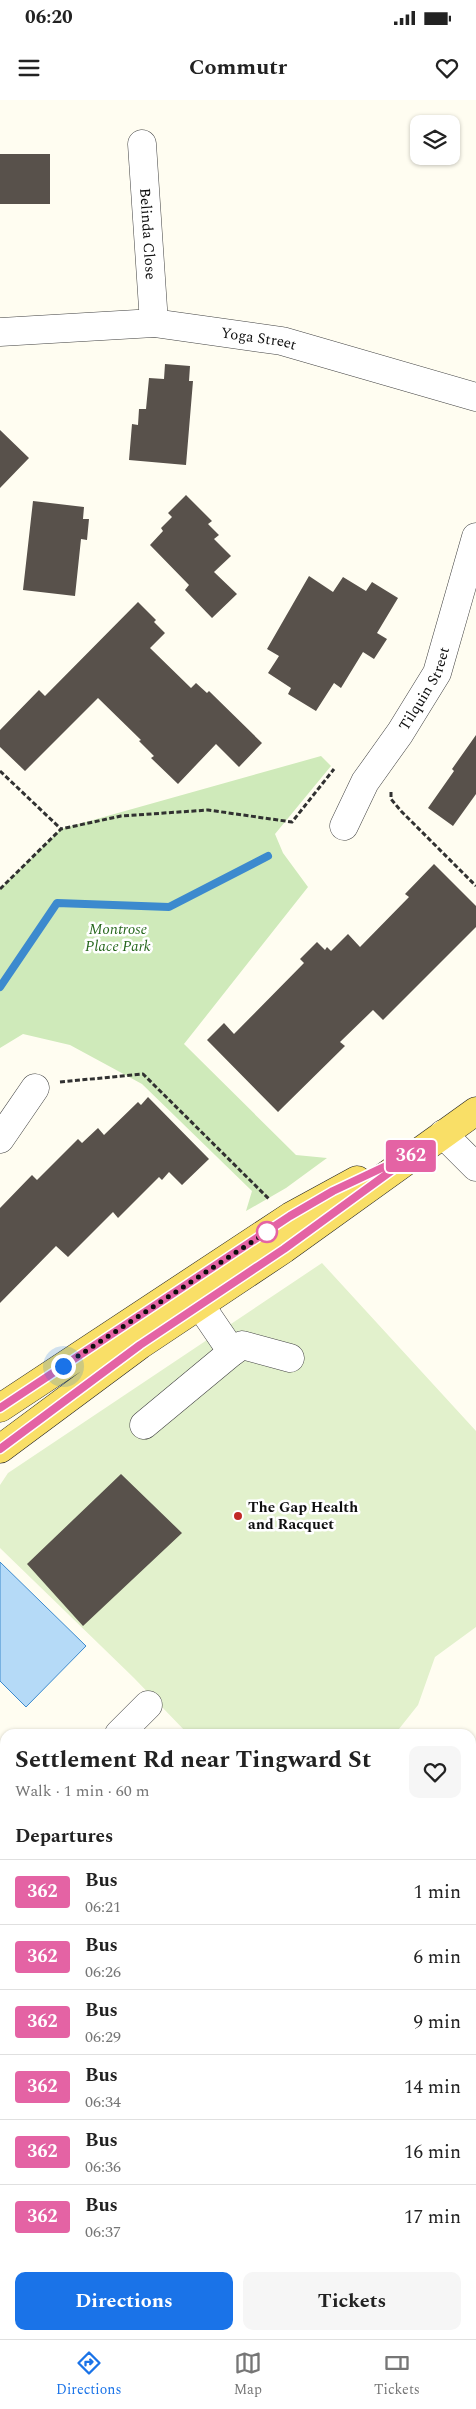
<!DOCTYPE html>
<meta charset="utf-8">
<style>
:root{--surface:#fff;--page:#f6f6f6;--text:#222;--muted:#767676;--line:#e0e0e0;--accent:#1a73e8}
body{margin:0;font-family:Spectral,serif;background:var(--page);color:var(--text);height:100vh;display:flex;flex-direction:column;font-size:19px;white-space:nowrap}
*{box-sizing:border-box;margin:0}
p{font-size:16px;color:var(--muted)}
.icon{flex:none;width:28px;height:28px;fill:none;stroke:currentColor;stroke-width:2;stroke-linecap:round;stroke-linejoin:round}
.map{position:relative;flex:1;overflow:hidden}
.sheet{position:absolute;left:0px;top:1629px;width:476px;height:611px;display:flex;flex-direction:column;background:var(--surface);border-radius:15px 15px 0 0;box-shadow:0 1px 4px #0004}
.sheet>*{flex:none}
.badge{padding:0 10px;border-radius:4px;font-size:18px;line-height:32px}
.buttons{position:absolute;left:410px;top:15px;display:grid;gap:10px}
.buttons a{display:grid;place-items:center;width:50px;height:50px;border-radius:10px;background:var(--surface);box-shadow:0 1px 4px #0004;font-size:25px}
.you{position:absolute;width:25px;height:25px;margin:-12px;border:4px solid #fff;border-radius:50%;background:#1a73e8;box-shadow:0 0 0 8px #1a73e833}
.map>.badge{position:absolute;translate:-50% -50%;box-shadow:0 0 0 2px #fff}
h2{padding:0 15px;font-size:19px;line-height:45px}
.round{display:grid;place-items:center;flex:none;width:52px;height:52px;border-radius:10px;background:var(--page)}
.overview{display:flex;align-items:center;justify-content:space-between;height:85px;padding:0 15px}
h1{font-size:24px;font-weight:700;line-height:38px}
.button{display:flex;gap:10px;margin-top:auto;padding:10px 15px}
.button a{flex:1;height:58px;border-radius:10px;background:var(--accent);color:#fff;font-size:20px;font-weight:700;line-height:58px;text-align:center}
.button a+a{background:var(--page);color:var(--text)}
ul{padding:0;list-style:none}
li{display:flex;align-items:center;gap:15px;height:65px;padding:0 15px;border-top:1px solid var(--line)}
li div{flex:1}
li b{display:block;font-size:19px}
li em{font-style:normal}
li .badge{min-width:55px;font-weight:700;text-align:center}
.status{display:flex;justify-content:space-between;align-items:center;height:35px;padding:0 25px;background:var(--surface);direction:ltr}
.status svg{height:14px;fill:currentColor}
header{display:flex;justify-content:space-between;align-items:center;height:65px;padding:0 15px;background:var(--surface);font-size:22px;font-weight:700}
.menu{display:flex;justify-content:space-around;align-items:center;height:70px;border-top:1px solid var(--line);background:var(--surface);font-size:14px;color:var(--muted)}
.menu a{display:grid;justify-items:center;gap:2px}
.menu .active{color:var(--accent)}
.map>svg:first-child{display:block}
.green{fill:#cfeaba}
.pitch{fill:#e2f1cc}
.water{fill:#b5daf7;stroke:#3c8ace}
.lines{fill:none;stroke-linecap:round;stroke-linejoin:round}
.stream{stroke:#3c8ace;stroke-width:8}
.building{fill:#58514b}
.minor-casing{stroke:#424242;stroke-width:29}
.major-casing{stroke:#202020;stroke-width:29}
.path{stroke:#313131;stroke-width:3;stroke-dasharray:5 2.5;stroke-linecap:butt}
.minor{stroke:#fff;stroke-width:28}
.major{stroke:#f9df67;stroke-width:28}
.line-casing{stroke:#fff;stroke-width:11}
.line{stroke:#e463a4;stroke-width:8}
.walk{stroke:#0f0f0f;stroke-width:5;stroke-dasharray:0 9}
.stop-dot{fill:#fff;stroke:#e463a4;stroke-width:2.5}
.poi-dot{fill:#c02925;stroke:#fff;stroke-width:2}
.labels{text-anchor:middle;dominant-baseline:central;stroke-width:5;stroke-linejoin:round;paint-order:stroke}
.street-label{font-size:15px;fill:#0f0f0f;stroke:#fff}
.park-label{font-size:15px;font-style:italic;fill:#28681e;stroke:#fff}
.poi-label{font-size:15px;font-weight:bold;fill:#0f0f0f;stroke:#fff;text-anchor:start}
</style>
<div class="status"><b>06:20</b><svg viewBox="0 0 49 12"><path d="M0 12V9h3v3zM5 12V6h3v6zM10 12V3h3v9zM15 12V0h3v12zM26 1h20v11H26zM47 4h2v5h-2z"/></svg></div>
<header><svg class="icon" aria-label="menu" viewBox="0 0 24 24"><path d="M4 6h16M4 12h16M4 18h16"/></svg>Commutr<svg class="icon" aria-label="heart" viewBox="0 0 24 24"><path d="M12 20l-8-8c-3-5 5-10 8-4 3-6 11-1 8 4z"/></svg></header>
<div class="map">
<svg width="476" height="2239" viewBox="0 0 476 2239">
<rect width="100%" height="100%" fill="#fffdf1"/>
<path class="green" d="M 321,656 L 331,666 L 275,734 L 283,753 L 308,787 L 184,944 L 296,1055 L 327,1058 L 286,1088 L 246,1111 L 252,1091 L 142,984 L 70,945 L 23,934 L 0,948 L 0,789 L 61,729 Z"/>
<path class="pitch" d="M 322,1163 L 476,1331 L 476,1527 L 435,1557 L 418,1605 L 395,1634 L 188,1634 L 134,1578 L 0,1448 L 0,1385 L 8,1373 Z"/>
<path class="water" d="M 0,1462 L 86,1546 L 26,1607 L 0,1581 Z"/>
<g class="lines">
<path class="stream" d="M 0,887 L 57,803 L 169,807 L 268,756"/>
</g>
<path class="building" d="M 0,54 L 50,54 L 50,104 L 0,104 Z
M 165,264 L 190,266 L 189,281 L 193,281 L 186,365 L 129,360 L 132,324 L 138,325 L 139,309 L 146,309 L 149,278 L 164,279 Z
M 0,330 L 29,358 L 0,388 Z
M 186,395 L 212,421 L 208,424 L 219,435 L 214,439 L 231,456 L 214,472 L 237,494 L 212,518 L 185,490 L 189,485 L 150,445 L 163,431 L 161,428 L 172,417 L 168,413 Z
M 33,401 L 84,407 L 83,419 L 89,419 L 87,440 L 81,439 L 75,496 L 23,490 Z
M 309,476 L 333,492 L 343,477 L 366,491 L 372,482 L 398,498 L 377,533 L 387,539 L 374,559 L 363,552 L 341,588 L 334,583 L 316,611 L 288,594 L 291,588 L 268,573 L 279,556 L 267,549 Z
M 138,502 L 156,520 L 154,522 L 165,533 L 150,548 L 191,588 L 196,583 L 207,593 L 209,591 L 262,643 L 239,667 L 216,644 L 178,684 L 151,658 L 154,656 L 139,641 L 141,640 L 98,598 L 25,671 L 0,647 L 0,630 L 39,590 L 45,596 Z
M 476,635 L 476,694 L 453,726 L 428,708 L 454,671 L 452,669 Z
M 434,764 L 476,806 L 476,827 L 383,920 L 373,910 L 340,942 L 345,946 L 278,1012 L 207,940 L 224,923 L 234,934 L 304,863 L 300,859 L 317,842 L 325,850 L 327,847 L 331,851 L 348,834 L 360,847 L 409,797 L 405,794 Z
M 148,997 L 209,1059 L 182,1085 L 169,1072 L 162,1080 L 159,1077 L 118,1118 L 113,1112 L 68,1157 L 56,1146 L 0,1203 L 0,1108 L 32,1075 L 37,1080 L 78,1039 L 82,1043 L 98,1028 L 104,1035 L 138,1002 L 141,1005 Z
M 121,1374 L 182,1433 L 83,1526 L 27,1464 Z"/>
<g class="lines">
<g class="minor-casing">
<g id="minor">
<path id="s1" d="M 142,44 L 154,223"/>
<path id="s2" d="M 0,232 L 154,223 L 282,241 L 476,297"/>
<path id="s3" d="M 344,726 L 365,682 L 400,633 L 437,573 L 476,437"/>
<path d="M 443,1034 L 476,1067"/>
<path d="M 0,1039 L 35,988"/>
<path d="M 200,1205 L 232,1252 L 242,1245 L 290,1258"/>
<path d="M 144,1325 L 232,1252"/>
<path d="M 119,1634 L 148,1605"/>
<path d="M 0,1755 L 5,1750"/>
<path d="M 0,1803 L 5,1808"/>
<path d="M 471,2139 L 476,2138"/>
<path d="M 0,2217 L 5,2222"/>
<path d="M 19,2235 L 24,2239"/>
</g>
</g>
<g class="major-casing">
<path id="major" d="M 0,1308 L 291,1116 L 357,1080
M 0,1349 L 140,1245 L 284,1149 L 476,1011"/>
</g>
<path class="path" d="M 0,671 L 61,729
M 391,692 L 391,699 L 401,711 L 476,786
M 0,789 L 61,729 L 121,716 L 208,710 L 292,722 L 334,669
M 60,982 L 143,974 L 269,1099"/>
<use href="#minor" class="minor"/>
<use href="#major" class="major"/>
</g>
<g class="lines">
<g class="line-casing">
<path id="line" d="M 0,1308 L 290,1116 L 333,1091 L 420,1050 L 284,1149 L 140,1245 L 0,1349"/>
</g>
<use href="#line" class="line"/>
<path class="walk" d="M 63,1266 L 267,1132"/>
</g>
<circle class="stop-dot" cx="267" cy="1132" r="10"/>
<circle class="poi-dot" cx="238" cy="1416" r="5"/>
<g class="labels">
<g class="street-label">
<text stroke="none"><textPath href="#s1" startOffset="90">Belinda Close</textPath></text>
<text stroke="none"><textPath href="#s2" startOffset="260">Yoga Street</textPath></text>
<text stroke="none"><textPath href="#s3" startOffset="160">Tilquin Street</textPath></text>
</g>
<g class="park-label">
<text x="118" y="829">Montrose<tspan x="118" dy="17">Place Park</tspan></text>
</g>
<g class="poi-label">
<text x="248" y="1407">The Gap Health<tspan x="248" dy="17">and Racquet</tspan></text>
</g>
</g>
</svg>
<div class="buttons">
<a><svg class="icon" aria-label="layers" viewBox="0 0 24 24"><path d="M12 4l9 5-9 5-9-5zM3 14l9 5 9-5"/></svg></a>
</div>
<div class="you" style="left:63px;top:1266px"></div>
<b class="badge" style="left:411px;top:1056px;background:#e463a4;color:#fff">362</b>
<section class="sheet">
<div class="overview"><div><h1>Settlement Rd near Tingward St</h1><p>Walk · 1 min · 60 m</p></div><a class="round"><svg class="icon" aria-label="heart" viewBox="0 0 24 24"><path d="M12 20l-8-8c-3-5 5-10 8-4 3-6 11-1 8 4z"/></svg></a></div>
<h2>Departures</h2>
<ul>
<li><span class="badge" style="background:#e463a4;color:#fff">362</span><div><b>Bus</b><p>06:21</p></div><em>1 min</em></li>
<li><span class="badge" style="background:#e463a4;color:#fff">362</span><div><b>Bus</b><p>06:26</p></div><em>6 min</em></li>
<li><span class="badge" style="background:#e463a4;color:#fff">362</span><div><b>Bus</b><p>06:29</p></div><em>9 min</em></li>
<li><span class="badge" style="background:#e463a4;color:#fff">362</span><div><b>Bus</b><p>06:34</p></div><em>14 min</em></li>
<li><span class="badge" style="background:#e463a4;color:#fff">362</span><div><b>Bus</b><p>06:36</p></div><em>16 min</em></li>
<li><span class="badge" style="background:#e463a4;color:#fff">362</span><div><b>Bus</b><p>06:37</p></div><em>17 min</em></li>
</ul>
<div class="button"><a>Directions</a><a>Tickets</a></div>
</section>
</div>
<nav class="menu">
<a class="active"><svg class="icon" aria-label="directions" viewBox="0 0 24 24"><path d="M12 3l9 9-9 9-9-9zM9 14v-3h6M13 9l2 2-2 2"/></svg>Directions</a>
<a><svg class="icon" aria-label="map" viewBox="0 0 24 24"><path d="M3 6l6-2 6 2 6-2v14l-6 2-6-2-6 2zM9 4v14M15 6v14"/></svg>Map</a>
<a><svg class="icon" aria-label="tickets" viewBox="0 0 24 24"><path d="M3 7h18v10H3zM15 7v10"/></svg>Tickets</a>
</nav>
